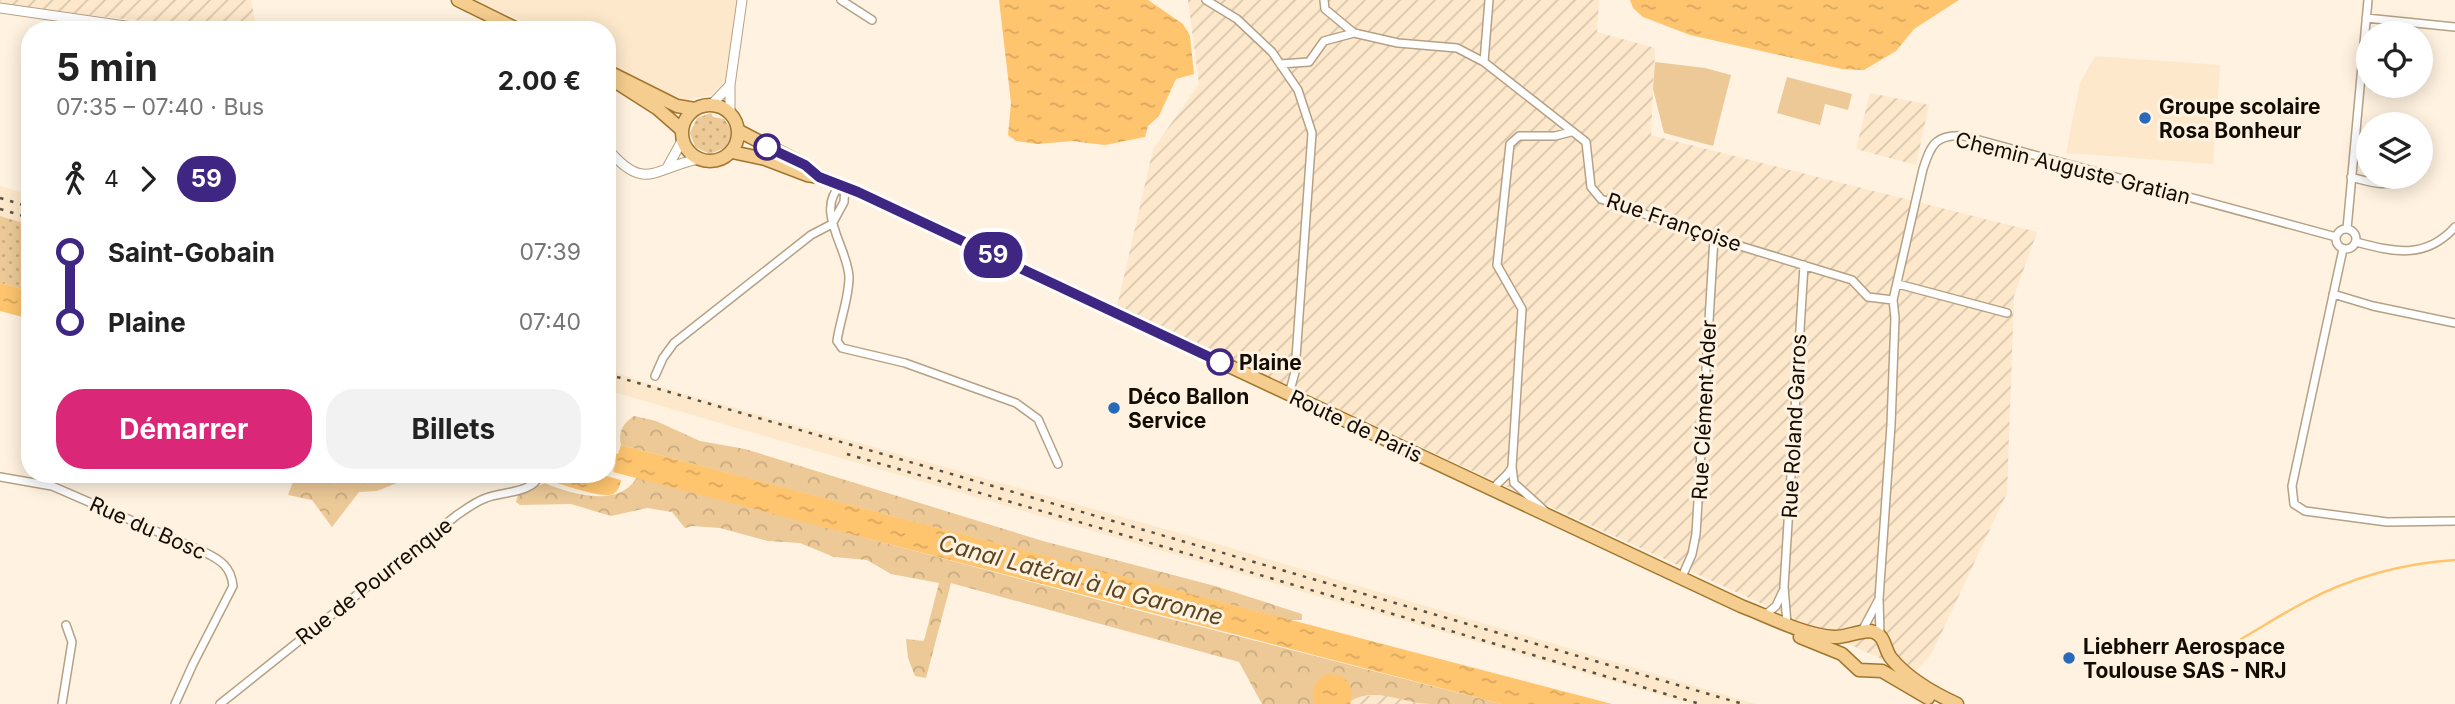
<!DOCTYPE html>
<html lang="fr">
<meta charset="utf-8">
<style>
:root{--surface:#fff;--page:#f2f2f2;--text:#222;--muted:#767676;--accent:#db2777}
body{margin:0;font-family:Inter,sans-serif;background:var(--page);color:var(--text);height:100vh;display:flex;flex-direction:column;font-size:26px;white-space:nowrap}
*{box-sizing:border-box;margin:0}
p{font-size:23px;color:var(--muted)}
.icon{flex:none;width:38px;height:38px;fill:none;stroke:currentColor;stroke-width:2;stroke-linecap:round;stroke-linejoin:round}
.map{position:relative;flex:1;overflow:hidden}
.drawer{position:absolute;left:21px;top:21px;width:595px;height:462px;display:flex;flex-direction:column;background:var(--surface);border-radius:28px;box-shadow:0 4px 18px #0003}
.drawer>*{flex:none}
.badge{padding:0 14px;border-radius:23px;font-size:24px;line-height:46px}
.tools{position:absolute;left:2356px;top:21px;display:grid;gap:14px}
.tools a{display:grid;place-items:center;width:77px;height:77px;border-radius:50%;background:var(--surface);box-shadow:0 4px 18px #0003;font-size:35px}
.map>.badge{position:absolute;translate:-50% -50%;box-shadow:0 0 0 4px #fff}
.legs{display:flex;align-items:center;gap:10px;height:77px;padding:0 35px;font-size:23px}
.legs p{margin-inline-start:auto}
.summary{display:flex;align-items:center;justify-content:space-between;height:119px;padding:0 35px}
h1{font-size:38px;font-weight:700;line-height:52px}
.cta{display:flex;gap:14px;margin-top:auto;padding:14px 35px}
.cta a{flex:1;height:80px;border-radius:28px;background:var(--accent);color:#fff;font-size:28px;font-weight:700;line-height:80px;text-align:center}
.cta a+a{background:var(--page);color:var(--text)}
ul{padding:0 35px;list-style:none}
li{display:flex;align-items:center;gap:24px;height:70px;font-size:26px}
li i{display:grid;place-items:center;width:10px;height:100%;margin:0 9px;background:currentColor}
li i::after{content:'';width:18px;height:18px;margin:-9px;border:5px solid;border-radius:50%;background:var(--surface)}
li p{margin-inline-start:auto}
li:first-child i{background:linear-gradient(#0000 50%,currentColor 0)}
li:last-child i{background:linear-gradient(currentColor 50%,#0000 0)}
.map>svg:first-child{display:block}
.built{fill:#fde8cb}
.industrial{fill:url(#industrial-furrows)}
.grass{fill:url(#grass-dots)}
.forest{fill:url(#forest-crowns)}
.garden{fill:#ecc997}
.water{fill:url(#water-ripples)}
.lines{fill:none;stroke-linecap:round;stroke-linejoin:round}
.stream{stroke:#fec46e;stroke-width:2.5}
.minor-casing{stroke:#b5a185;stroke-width:10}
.tertiary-casing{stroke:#b5a185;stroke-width:11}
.primary-casing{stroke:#a1752d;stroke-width:15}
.minor{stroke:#fff;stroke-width:7}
.tertiary{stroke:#fff;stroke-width:9}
.primary{stroke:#f5ce8f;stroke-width:12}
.rail{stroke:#5a5145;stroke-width:2.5;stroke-dasharray:3.5 7;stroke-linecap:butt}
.line-1-casing{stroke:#fff;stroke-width:16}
.line-1{stroke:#3f2682;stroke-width:10}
.poi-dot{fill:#2869ba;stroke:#fff2e0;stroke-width:2.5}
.stop-1-dot{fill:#fff;stroke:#3f2682;stroke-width:3.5}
.labels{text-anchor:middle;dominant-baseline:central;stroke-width:6;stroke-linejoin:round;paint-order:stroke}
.poi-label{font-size:21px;font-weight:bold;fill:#130c03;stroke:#fff2e0;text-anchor:start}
.street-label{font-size:21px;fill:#130c03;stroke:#fff2e0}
.stop-label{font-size:21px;font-weight:bold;fill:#130c03;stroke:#fff2e0;text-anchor:start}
.water-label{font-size:23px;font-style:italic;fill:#5b431f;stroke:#fff2e0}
</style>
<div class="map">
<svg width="2455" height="704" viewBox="0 0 2455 704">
<defs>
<pattern id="industrial-furrows" width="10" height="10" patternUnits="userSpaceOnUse" patternTransform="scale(1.75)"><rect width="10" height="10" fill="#fde8cb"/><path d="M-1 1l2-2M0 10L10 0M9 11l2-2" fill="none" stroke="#d8c6ad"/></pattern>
<pattern id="grass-dots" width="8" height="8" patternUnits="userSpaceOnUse" patternTransform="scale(1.75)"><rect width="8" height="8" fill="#ecc997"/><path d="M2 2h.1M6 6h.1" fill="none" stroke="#caab80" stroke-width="1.8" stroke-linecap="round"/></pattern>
<pattern id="forest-crowns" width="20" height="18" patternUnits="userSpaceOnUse" patternTransform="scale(1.75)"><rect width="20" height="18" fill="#ecc997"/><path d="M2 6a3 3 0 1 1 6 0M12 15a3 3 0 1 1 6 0" fill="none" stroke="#caab80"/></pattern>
<pattern id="water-ripples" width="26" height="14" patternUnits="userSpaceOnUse" patternTransform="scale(1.75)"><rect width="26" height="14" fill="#fec46e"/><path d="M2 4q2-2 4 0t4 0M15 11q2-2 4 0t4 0" fill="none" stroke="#d9a75e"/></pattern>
</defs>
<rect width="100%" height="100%" fill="#fff2e0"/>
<path class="built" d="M 476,0 L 737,0 L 726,80 L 711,95 L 685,100 L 666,93 L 607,63 L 607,30 L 541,30 Z
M 2095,56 L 2220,65 L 2213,164 L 2066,153 L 2080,83 Z
M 0,186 L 30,195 L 30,225 L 0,216 Z
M 607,369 L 640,381 L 1214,543 L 1756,704 L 1691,704 L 713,421 L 607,390 Z"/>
<path class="industrial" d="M 0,0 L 251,0 L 257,30 L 184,30 L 151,22 L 0,5 Z
M 1188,0 L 1599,0 L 1597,32 L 1655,48 L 1651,135 L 2037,232 L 2014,296 L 2007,493 L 1932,653 L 1914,674 L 1117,307 L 1153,149 L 1199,84 Z
M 1870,93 L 1929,105 L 1916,165 L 1856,149 Z
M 1391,695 L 1427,704 L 1346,704 L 1357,696 Z"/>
<path class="grass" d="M 711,113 L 713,117 L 724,119 C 733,128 733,139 724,148 L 710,154 L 695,147 L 690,133 L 697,118 Z
M 0,216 L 30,225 L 30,291 L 0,283 Z"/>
<path class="forest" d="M 634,416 L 656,421 L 700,441 L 745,449 L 1043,541 L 1215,586 L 1302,614 L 1302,620 L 1289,620 L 621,445 C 618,432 623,423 634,416 Z
M 296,474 L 419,474 L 377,491 L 359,492 L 332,527 L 312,500 L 288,495 Z
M 637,477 L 1178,621 L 1502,704 C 1478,704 1454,704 1430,704 C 1401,703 1372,684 1346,704 L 1262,704 L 1239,662 L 951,583 L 926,678 L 915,676 L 908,658 L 906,639 L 924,641 L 939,583 L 891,574 L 867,560 L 834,557 L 800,543 L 768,541 L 720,528 L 692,526 L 685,528 L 672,512 L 647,508 L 611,516 L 571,504 L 520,505 L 516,502 L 518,495 L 545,483 C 572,495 620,508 637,477 Z"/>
<path class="garden" d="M 1655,62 L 1705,68 L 1731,75 L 1713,146 L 1664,133 L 1653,89 Z
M 1787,77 L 1852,94 L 1848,110 L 1825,104 L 1820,125 L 1777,113 Z"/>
<path class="water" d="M 999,0 L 1148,0 L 1183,24 L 1190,36 L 1194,74 L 1176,79 L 1159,116 L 1148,126 L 1145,137 L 1105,145 L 1072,141 L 1038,144 L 1016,141 L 1008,135 L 1011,103 Z
M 1630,0 L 1959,0 L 1914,29 L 1896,51 L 1864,70 L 1842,69 L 1690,35 L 1643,17 L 1633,8 Z
M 0,283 L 30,291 L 30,319 L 0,311 Z
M 621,445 L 1612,704 L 1502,704 L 613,472 L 616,462 L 607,460 L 607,452 L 618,454 Z
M 546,474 L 572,474 L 598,480 L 606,476 L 621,480 C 620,485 618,492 613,494 C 601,499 558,483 545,479 Z
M 1329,674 C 1347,674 1356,687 1350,704 L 1315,704 C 1309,690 1315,678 1329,674 Z"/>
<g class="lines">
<path class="stream" d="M 2241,639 C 2262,627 2282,614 2303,603 C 2348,578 2404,563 2455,560"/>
<g class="minor-casing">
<path id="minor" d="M 841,0 L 872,20
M 1206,0 L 1237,19 L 1272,52 L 1298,90 L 1312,133 L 1295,372 L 1289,394
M 1324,0 L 1325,9 L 1354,33
M 2366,18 L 2455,27
M 1484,62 L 1489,0
M 1280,64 L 1309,62 L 1324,41 L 1354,33 L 1398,43 L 1457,48 L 1484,62 L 1586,142 L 1591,187 L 1601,199 L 1714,238 L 1852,280 L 1868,297 L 1893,300
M 2351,177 C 2370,182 2389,189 2405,177
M 841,185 C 814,210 848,248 849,277 C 849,298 840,320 837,341 L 842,348 L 905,363 L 1016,403 L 1038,419 L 1058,464
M 2347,229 L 2368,0
M2336 239a10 10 0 1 1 20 0a10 10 0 1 1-20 0Z
M 2356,242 C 2394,252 2425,260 2455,227
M 2343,249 L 2292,486 L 2294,504 L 2305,511 L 2387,522 L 2455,521
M 1898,284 L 2007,313
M 2333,294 L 2373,306 L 2455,323
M 655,376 L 663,358 L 674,343 L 811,235 L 832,224 L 844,202 L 845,187
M 1512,467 L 1522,309 L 1497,265 L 1510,144 L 1519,136 L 1555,136 L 1571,132
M 0,477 L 52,486 L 204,552 C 221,560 231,567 233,586 L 193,664 L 175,704
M 1493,490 C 1498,480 1507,478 1512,467 L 1514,483 L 1545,511
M 1681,579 L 1692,554 L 1696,534 L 1714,238
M 1879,599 L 1891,425 L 1895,318 L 1893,300 L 1923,169 C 1931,144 1936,134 1964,136 L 2336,237
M 1765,615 L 1776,606 L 1783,591
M 1787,624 L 1784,587 L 1804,265
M 1862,631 L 1879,599 L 1880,635
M 62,704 L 72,642 L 66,625
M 220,704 L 457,515 C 466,509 475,502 486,498 C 503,491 533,494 540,474"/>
</g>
<g class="tertiary-casing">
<path id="tertiary" d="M 0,8 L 153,30
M 711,105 L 730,85
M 730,113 L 730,85 L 742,0
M 607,148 C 645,194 655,167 699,159
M 667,168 L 683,139"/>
</g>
<g class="primary-casing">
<path id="primary" d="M 458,0 L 519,30
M 607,71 L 677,106 L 695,109
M 608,77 L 658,109 L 682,130
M682 133a28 28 0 1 1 56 0a28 28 0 1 1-56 0Z
M 739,131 L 805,165 L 817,175
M 732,152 L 765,159 L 807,175 L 819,177 L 858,192 L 1741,606 C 1770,617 1801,634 1833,637 C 1847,638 1863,628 1874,632 C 1886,637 1884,649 1891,658 C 1908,679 1933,693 1957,704
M 1800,637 L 1842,654 L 1859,670 L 1882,671 L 1928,698"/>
</g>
<use href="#minor" class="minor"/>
<use href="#tertiary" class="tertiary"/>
<use href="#primary" class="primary"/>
<path class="rail" d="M 0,198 L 30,207
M 0,209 L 30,218
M 607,374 L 1743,704
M 847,454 L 1700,704"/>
</g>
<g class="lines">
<g class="line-1-casing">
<path id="line-1" d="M 767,147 L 805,165 L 819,177 L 858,192 L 1220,362"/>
</g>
<use href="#line-1" class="line-1"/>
</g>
<g class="poi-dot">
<circle cx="2145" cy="118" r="7"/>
<circle cx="1114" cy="408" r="7"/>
<circle cx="2069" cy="658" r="7"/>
</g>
<g class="stop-1-dot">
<circle cx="767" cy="147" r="12"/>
<circle cx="1220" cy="362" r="12"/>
</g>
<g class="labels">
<g class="poi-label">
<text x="2159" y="106">Groupe scolaire<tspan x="2159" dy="24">Rosa Bonheur</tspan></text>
<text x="1128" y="396">Déco Ballon<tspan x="1128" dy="24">Service</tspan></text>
<text x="2083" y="646">Liebherr Aerospace<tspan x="2083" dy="24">Toulouse SAS - NRJ</tspan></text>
</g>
<g class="street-label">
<text transform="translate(2073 168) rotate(14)">Chemin Auguste Gratian</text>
<text transform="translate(1674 222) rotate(19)">Rue Françoise</text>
<text transform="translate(1704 410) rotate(-87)">Rue Clément Ader</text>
<text transform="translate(1356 426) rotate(25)">Route de Paris</text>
<text transform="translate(1794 426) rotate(-87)">Rue Roland Garros</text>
<text transform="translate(148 528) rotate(24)">Rue du Bosc</text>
<text transform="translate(374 581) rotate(-38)">Rue de Pourrenque</text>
</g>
<g class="stop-label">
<text x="1239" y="362">Plaine</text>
</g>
<g class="water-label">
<text transform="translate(1081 580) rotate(15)">Canal Latéral à la Garonne</text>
</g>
</g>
</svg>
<div class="tools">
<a><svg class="icon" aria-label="locate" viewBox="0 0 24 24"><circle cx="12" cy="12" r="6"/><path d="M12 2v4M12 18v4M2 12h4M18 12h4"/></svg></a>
<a><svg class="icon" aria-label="layers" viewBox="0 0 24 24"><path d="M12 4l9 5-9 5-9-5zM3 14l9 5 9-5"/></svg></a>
</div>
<b class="badge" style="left:993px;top:255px;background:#3f2682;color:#fff">59</b>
<section class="drawer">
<div class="summary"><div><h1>5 min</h1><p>07:35 – 07:40 · Bus</p></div><b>2.00 €</b></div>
<div class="legs"><svg class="icon" aria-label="walk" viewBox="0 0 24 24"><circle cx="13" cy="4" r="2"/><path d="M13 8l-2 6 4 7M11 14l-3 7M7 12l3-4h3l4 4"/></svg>4<svg class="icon" aria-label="forward" viewBox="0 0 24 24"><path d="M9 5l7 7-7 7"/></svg><b class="badge" style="background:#3f2682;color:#fff">59</b></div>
<ul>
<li><i style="color:#3f2682"></i><b>Saint-Gobain</b><p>07:39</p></li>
<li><i style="color:#3f2682"></i><b>Plaine</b><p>07:40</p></li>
</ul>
<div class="cta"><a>Démarrer</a><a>Billets</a></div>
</section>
</div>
